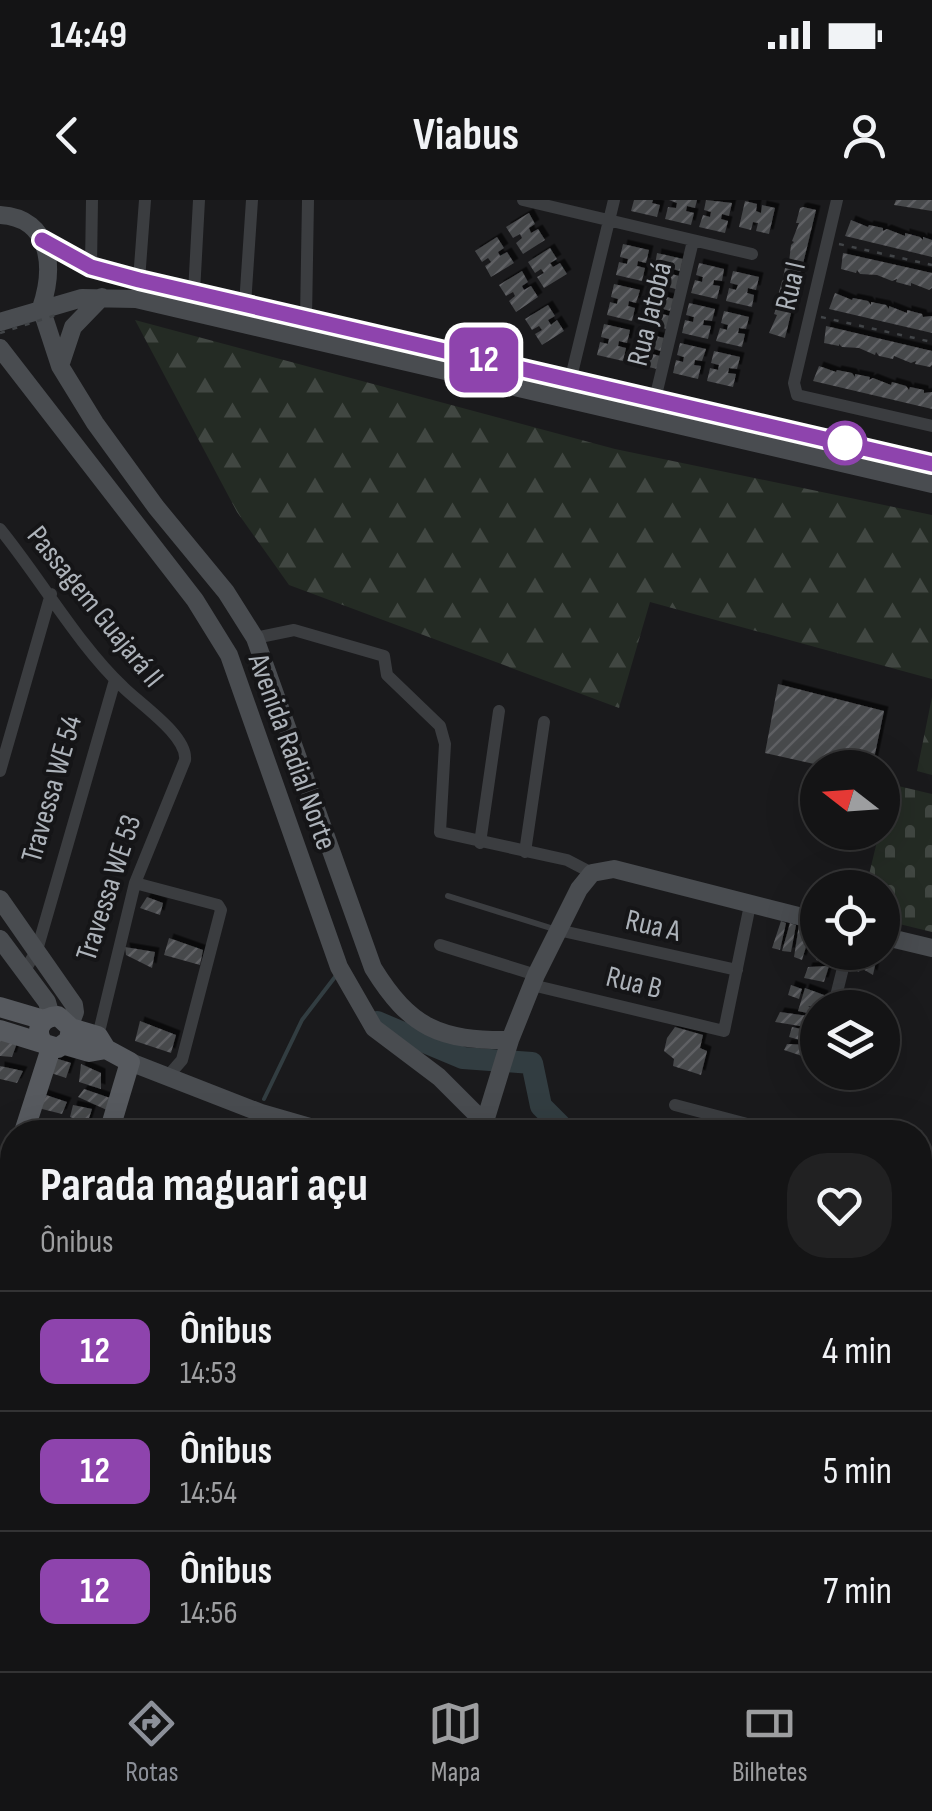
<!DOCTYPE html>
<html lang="pt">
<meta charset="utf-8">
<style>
:root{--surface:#141415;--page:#212122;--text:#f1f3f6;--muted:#9d9ea0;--line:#333334;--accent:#8c9099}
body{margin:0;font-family:"Sofia Sans Condensed",sans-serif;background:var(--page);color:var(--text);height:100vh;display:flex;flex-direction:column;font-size:38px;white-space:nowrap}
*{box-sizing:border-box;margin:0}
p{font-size:32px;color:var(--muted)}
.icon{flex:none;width:55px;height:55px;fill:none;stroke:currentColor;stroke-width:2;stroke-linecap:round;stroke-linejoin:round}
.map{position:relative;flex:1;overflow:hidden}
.details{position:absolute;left:0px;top:920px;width:932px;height:552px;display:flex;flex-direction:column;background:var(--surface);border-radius:40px 40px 0 0;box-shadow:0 10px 40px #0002,0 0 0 2px var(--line)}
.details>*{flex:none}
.badge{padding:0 20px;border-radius:15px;font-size:35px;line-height:65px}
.needle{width:65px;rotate:287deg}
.controls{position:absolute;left:800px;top:550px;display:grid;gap:20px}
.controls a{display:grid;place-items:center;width:100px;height:100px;border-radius:50%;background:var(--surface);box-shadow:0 10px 40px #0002,0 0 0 2px var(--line);font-size:50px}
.map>.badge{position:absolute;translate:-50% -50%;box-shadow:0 0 0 5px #fff}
.round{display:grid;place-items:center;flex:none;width:105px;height:105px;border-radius:40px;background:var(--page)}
.headline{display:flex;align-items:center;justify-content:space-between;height:170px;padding:0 40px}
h1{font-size:48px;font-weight:700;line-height:75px}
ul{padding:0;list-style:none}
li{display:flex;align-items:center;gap:30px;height:120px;padding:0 40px;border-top:2px solid var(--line)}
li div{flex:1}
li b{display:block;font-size:38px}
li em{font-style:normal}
li .badge{min-width:110px;font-weight:700;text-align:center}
.status{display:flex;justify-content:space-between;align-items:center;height:70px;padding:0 50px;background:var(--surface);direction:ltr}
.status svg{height:28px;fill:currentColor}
header{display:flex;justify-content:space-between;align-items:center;height:130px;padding:0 40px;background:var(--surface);font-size:45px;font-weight:700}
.tab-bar{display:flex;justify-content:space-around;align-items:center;height:140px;border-top:2px solid var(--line);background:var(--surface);font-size:28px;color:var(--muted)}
.tab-bar a{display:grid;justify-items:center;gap:5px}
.tab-bar .current{color:var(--accent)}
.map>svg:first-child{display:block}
.forest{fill:url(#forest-firs)}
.cemetery{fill:url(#cemetery-stones)}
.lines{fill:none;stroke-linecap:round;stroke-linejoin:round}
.stream{stroke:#323d41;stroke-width:4}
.river{stroke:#323d41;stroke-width:22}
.building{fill:url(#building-hatch);filter:url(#shadow)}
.path{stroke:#414447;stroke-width:2.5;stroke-dasharray:5 8;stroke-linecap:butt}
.service{stroke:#3b3d40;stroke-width:6}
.minor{stroke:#3b3d40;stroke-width:12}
.tertiary{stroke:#3b3d40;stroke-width:15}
.secondary{stroke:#494c50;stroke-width:18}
.primary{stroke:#575a5f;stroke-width:20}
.path-bridge{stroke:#414447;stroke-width:2.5;stroke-dasharray:5 8;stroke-linecap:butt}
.line-casing{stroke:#fff;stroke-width:22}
.line{stroke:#8e44ad;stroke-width:15}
.stop-dot{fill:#fff;stroke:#8e44ad;stroke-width:5}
.labels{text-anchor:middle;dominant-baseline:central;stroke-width:8;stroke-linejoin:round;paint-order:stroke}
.street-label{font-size:30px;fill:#adb3ba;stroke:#151517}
</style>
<div class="status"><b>14:49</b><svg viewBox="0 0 49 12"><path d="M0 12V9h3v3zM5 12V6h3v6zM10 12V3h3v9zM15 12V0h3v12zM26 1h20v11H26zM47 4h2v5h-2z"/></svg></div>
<header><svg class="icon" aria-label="back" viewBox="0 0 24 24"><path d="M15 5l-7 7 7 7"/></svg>Viabus<svg class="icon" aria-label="person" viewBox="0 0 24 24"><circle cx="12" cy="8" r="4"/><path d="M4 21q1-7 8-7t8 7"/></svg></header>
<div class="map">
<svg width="932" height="1471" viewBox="0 0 932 1471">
<defs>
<pattern id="forest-firs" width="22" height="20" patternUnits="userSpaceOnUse" patternTransform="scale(2.5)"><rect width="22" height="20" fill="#242b24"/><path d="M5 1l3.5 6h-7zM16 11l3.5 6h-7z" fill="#414742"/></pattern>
<pattern id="cemetery-stones" width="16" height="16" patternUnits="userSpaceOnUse" patternTransform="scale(2.5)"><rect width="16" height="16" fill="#242b24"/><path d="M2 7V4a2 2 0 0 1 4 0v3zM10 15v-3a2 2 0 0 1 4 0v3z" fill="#414742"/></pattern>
<pattern id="building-hatch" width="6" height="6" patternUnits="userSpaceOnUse" patternTransform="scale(2.5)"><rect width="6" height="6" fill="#47484b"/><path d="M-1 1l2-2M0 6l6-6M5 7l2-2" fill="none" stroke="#5f6063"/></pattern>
<filter id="shadow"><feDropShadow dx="4.5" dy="-4.5" stdDeviation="0" flood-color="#0009"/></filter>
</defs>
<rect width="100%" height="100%" fill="#1a1a1c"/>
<path class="forest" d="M 135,120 L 615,249 L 932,315 L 932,479 L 650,402 L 619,508 L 289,385 L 237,312 Z
M 932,497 L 932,575 L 917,571 Z"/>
<path class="cemetery" d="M 890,584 L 932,594 L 932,732 L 883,720 L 882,688 L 866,687 L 879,633 L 882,632 L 883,615 Z"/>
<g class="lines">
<path class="stream" d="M 264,899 L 302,820 L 338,773
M 224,932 L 241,923"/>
<path class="river" d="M 377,822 L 463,858 L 532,863 L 541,906 L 567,932
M 920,1178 L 928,1185 L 932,1198
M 920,1249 L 932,1236
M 920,1371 L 932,1402"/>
</g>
<path class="building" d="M 634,0 L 653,0 L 652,3 L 660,5 L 657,17 L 631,11 Z
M 669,0 L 697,0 L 695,8 L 687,6 L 686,11 L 694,13 L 691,25 L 665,19 L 668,7 L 676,8 L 677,3 Z
M 706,0 L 732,3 L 729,16 L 722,14 L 721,19 L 728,21 L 725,33 L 699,27 L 703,15 L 710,17 L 711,12 L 704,10 Z
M 896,0 L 932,0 L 932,11 L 894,5 Z
M 745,1 L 757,4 L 756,11 L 761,13 L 762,5 L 775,8 L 769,34 L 756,31 L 758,23 L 753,22 L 751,30 L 739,27 Z
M 803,7 L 816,10 L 785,138 L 769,133 L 777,115 L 774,114 L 781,96 L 778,96 L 782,81 L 785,78 L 783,78 L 786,63 L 789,62 L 791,45 L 794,42 L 792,41 L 799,23 L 796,23 L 800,8 Z
M 529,13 L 535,24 L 529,28 L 531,33 L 538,29 L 545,40 L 523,54 L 516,43 L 522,38 L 520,34 L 513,38 L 506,27 Z
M 851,20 L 868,27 L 869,25 L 883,28 L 883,31 L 887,29 L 905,36 L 905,33 L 920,37 L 923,40 L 923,37 L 932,40 L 932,57 L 845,36 Z
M 497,37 L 504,48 L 498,52 L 500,56 L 507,52 L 514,63 L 491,77 L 485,66 L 491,62 L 488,58 L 482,62 L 475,51 Z
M 623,44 L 649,50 L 646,63 L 638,61 L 637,66 L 645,68 L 642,81 L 616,75 L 619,62 L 627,64 L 628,59 L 620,57 Z
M 550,48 L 557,59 L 550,63 L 553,67 L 560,63 L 567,74 L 544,88 L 537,77 L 544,73 L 541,69 L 535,73 L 528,62 Z
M 657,53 L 683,59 L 680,71 L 673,69 L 671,74 L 679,76 L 676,89 L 650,83 L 653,70 L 661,72 L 662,67 L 655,65 Z
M 843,53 L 932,73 L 932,88 L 929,90 L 911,83 L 911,86 L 896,82 L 897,79 L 892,81 L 877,75 L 860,74 L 857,70 L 856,73 L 841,69 Z
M 699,63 L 724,69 L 722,81 L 714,80 L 713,85 L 720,86 L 717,99 L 691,93 L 695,80 L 702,82 L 703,77 L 696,75 Z
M 522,71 L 528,82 L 522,86 L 524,90 L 531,86 L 538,97 L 516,112 L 509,101 L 515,96 L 513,92 L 506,96 L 499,85 Z
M 733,71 L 759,77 L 756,90 L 748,88 L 747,93 L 754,95 L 752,107 L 726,101 L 729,88 L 736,90 L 738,85 L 730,83 Z
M 614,84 L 640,90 L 636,103 L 629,101 L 628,106 L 635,108 L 632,121 L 607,115 L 610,102 L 617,104 L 618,99 L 611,97 Z
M 648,92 L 674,99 L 671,111 L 663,109 L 662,114 L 670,116 L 667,129 L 641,123 L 644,110 L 652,112 L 653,107 L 645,105 Z
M 835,93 L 852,100 L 853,98 L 868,101 L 871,105 L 871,102 L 886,105 L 889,109 L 889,106 L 907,113 L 907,110 L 922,114 L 923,117 L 932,116 L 932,133 L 829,109 Z
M 689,103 L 715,109 L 712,121 L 704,120 L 703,125 L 711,126 L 708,139 L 682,133 L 685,120 L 693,122 L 694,117 L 686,115 Z
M 548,105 L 555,116 L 548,120 L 551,125 L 557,120 L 564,131 L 542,145 L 535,134 L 542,130 L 539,126 L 532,130 L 525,119 Z
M 724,111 L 749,117 L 746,129 L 739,128 L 738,133 L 745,134 L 742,147 L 716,141 L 720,128 L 727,130 L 728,125 L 721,123 Z
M 604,124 L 630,130 L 627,143 L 619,141 L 618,146 L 626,148 L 623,161 L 597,155 L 600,142 L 608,144 L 609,139 L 601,137 Z
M 826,126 L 932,151 L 932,165 L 930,167 L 915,164 L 916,161 L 911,163 L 894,156 L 893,159 L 879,156 L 876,152 L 875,155 L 859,148 L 842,147 L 839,144 L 839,146 L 824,143 Z
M 639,132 L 664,138 L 661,151 L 654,149 L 652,154 L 660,156 L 657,169 L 632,163 L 634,150 L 642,152 L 643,147 L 636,145 Z
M 680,143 L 706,149 L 702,161 L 695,160 L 694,165 L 701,166 L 698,179 L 673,173 L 676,160 L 683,162 L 684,157 L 677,155 Z
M 714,151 L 740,157 L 737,169 L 729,168 L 728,173 L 736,174 L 733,187 L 707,181 L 710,168 L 718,170 L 719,165 L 711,163 Z
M 819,166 L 836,172 L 837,170 L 852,173 L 855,177 L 855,174 L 870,177 L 869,180 L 873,178 L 891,185 L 892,182 L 906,186 L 909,190 L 910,187 L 924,190 L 924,193 L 932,192 L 932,209 L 813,181 Z
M 778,484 L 884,511 L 872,568 L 832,568 L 765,553 Z
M 147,697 L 163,703 L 160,715 L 140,708 Z
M 781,721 L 786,723 L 780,750 L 772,748 Z
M 790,723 L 796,725 L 791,752 L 782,751 Z
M 799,725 L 811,730 L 802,760 L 794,757 Z
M 169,738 L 203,750 L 200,765 L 164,755 Z
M 125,747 L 155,752 L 152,768 L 126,755 Z
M 818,752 L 832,752 L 828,764 L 816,760 Z
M 857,752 L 865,752 L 859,772 L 852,769 Z
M 866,752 L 878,752 L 873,775 L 861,768 Z
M 829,766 L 824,782 L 804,778 L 808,767 Z
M 791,785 L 802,789 L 799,799 L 788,795 Z
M 805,788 L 824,795 L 820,808 L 808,806 L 813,810 L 812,814 L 798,811 Z
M 780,812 L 808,816 L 806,827 L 775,822 Z
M 140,821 L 176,835 L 171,853 L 135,841 Z
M 675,827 L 703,835 L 700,848 L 707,851 L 701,875 L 673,866 L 674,859 L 664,851 L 667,838 Z
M 792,827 L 811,831 L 808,842 L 789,837 Z
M 0,840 L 17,843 L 12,857 L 0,856 Z
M 787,844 L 810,845 L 805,857 L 784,850 Z
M 52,857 L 71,863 L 66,878 L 48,872 Z
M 81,864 L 101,873 L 101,889 L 79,882 Z
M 0,866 L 23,871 L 17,883 L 0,879 Z
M 84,889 L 113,899 L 109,911 L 78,897 Z
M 40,893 L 67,902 L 62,914 L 38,908 Z
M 73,905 L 92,909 L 87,924 L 70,917 Z
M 2,1011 L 12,1015 L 12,1031 L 0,1028 Z
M 0,1047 L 12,1051 L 12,1064 L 0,1061 Z
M 1,1065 L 12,1068 L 8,1081 L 0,1078 Z
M 3,1179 L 12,1182 L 12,1197 L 0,1192 Z
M 373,1460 L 406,1460 L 404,1471 L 372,1471 Z
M 436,1460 L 452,1463 L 449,1471 L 431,1471 Z
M 743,1460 L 779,1460 L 776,1471 L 752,1471 Z"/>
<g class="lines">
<path class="path" d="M 839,44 L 932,65
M 821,117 L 932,142"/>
<path class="service" d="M 448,696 L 557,730"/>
<path class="minor" d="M 523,0 L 752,54
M 837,0 L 794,183 L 797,195 L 932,226
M 91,67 L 92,0
M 139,80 L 145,0
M 194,93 L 199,0
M 245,105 L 252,0
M 306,119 L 308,0
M 566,198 L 614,0
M 655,199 L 693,41
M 0,329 C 40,378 79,446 123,487 C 140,504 188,536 185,560 L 135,683 L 98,836
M 255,438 L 294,430 L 384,456 L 387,475 L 440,526 L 445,544 L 440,632 L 567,660 L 592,673
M 0,571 L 51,394
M 480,643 L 499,511
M 525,652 L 544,522
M 135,683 L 218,705 L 221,710 L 182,860 L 168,876
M 558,730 L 737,770
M 440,745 L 536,775
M 25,770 L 37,750 L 115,480
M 532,785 L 724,831 L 750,705
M 833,808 L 847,752
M 675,905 L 777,932
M 920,968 L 932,971
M 0,1036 L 12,1040
M 920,1129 L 932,1133
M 0,1347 L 12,1352
M 91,1471 L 95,1460
M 425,1471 L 428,1460
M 516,1471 L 519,1460
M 605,1471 L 608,1460"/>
<path class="tertiary" d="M 192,1471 L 195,1460"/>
<path class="secondary" d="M 0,15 C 53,18 54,70 41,108
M 42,40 L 91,67 L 139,80 L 932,264
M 41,108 L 60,166 L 95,223 L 156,307 L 226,392 L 255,438 L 373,768 C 410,828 440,841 510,840
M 0,122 L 82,98 L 136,99 L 932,284
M 0,148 L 195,400 L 229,455 L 339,767 L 374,828 L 439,877 L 484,922
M 60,166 L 73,127 L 102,97
M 0,699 L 74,805 L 75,812 L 70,825
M 882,736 L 932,748
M 0,739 L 47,802 L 51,816
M 130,862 L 261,913 L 327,932
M 482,931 L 510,840 L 536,775 L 579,689 L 592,673 L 614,669 L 818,721
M 675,1460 L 678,1471
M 326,1471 L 329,1460"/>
<path class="primary" d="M 0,807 L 44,820
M 0,830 L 58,848 L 69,840 L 71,828
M 45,845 C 33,832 40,817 58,816 L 71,828 L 98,836 L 106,849 L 130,862 L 109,932
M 65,845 L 89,852 L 106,849
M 24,932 L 51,848
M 0,1006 L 12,967
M 0,1320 L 12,1267"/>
<path class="path-bridge" d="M 0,133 L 56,115"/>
</g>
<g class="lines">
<g class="line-casing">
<path id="line" d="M 42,40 L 91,67 L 139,80 L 932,264"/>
</g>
<use href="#line" class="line"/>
</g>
<circle class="stop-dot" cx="845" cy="243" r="20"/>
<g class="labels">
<g class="street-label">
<text transform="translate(791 86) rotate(-77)">Rua I</text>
<text transform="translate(650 114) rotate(-76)">Rua Jatobá</text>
<text transform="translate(95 407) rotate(51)">Passagem Guajará II</text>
<text transform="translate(292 552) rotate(70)">Avenida Radial Norte</text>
<text transform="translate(52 589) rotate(-74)">Travessa WE 54</text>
<text transform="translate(109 688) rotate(-72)">Travessa WE 53</text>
<text transform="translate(653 726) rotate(13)">Rua A</text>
<text transform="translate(634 783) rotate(14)">Rua B</text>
</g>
</g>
</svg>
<div class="controls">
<a><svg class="needle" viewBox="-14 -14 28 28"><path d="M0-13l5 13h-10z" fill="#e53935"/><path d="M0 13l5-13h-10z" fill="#9d9ea0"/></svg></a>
<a><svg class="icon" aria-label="locate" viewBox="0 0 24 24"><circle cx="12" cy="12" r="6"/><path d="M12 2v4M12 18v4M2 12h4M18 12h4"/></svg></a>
<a><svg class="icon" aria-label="layers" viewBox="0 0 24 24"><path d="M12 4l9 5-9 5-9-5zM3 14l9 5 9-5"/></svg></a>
</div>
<b class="badge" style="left:484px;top:160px;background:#8e44ad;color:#fff">12</b>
<section class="details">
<div class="headline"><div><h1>Parada maguari açu</h1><p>Ônibus</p></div><a class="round"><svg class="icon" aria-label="heart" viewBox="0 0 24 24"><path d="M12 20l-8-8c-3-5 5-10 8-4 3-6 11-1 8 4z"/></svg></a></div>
<ul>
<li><span class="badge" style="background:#8e44ad;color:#fff">12</span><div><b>Ônibus</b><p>14:53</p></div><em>4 min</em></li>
<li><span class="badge" style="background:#8e44ad;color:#fff">12</span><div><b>Ônibus</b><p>14:54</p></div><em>5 min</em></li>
<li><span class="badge" style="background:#8e44ad;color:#fff">12</span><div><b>Ônibus</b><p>14:56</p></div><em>7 min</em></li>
</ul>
</section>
</div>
<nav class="tab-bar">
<a class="current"><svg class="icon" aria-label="directions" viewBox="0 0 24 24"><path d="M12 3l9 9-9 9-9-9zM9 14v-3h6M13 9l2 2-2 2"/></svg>Rotas</a>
<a><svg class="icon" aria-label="map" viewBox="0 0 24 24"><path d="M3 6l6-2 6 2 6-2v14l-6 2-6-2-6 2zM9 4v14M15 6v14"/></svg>Mapa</a>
<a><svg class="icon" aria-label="tickets" viewBox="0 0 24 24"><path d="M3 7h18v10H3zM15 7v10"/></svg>Bilhetes</a>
</nav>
